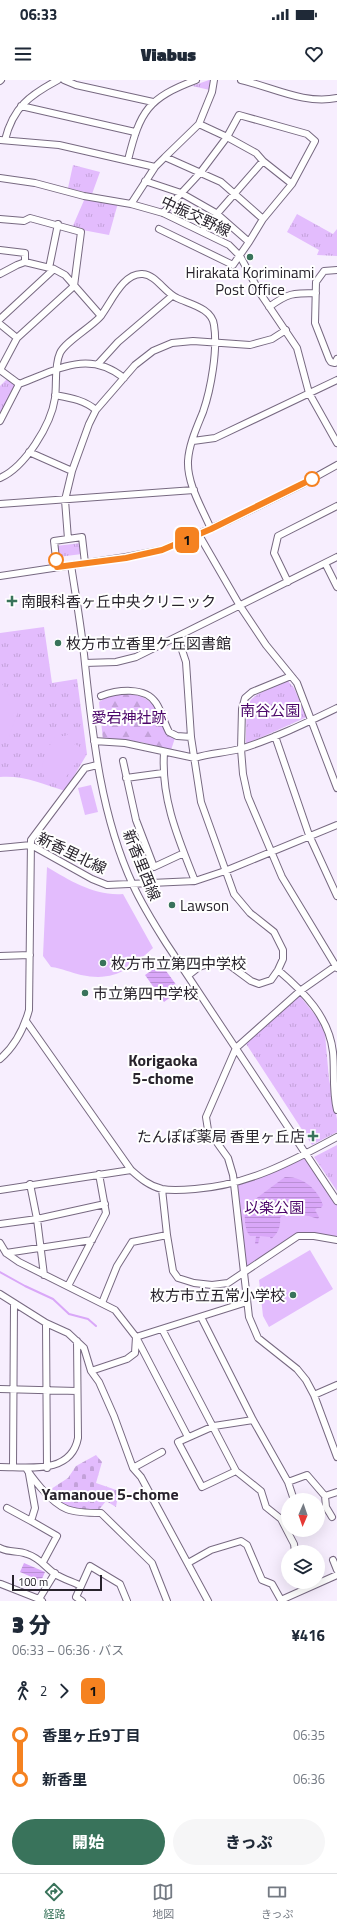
<!DOCTYPE html>
<html lang="ja">
<meta charset="utf-8">
<style>
:root{--surface:#fff;--page:#f6f6f7;--text:#1f2937;--muted:#747a83;--line:#e0e1e3;--accent:#39735b}
body{margin:0;font-family:"Titillium Web","Noto Sans JP",sans-serif;background:var(--page);color:var(--text);height:100vh;display:flex;flex-direction:column;font-size:15px;white-space:nowrap}
*{box-sizing:border-box;margin:0}
p{font-size:13px;color:var(--muted)}
.icon{flex:none;width:22px;height:22px;fill:none;stroke:currentColor;stroke-width:2;stroke-linecap:round;stroke-linejoin:round}
.map{position:relative;height:1521px;overflow:hidden}
.details{display:flex;flex-direction:column;background:var(--surface);flex:1}
.details>*{flex:none}
.badge{padding:0 8px;border-radius:6px;font-size:14px;line-height:26px}
.needle{width:26px;rotate:182deg}
.controls{position:absolute;left:281px;top:1413px;display:grid;gap:8px}
.controls a{display:grid;place-items:center;width:44px;height:44px;border-radius:50%;background:var(--surface);box-shadow:0 4px 16px #0002;font-size:20px}
.scale{position:absolute;left:12px;bottom:10px;width:90px;box-sizing:border-box;padding-left:4px;border:2px solid #28232c;border-top:0;font-size:11px;line-height:14px;white-space:nowrap;color:#28232c;-webkit-text-stroke:3px #fff;paint-order:stroke}
.map>.badge{position:absolute;translate:-50% -50%;box-shadow:0 0 0 2px #fff}
.legs{display:flex;align-items:center;gap:6px;height:44px;padding:0 12px;font-size:13px}
.legs p{margin-inline-start:auto}
.overview{display:flex;align-items:center;justify-content:space-between;height:68px;padding:0 12px}
h1{font-size:22px;font-weight:800;line-height:30px}
.button{display:flex;gap:8px;margin-top:auto;padding:8px 12px}
.button a{flex:1;height:46px;border-radius:24px;background:var(--accent);color:#fff;font-size:16px;font-weight:800;line-height:46px;text-align:center}
.button a+a{background:var(--page);color:var(--text)}
ul{padding:0 12px;list-style:none}
li{display:flex;align-items:center;gap:14px;height:44px;font-size:15px}
li i{display:grid;place-items:center;width:6px;height:100%;margin:0 5px;background:currentColor}
li i::after{content:'';width:10px;height:10px;margin:-5px;border:3px solid;border-radius:50%;background:var(--surface)}
li p{margin-inline-start:auto}
li:first-child i{background:linear-gradient(#0000 50%,currentColor 0)}
li:last-child i{background:linear-gradient(currentColor 50%,#0000 0)}
.status{display:flex;justify-content:space-between;align-items:center;height:28px;padding:0 20px;background:var(--surface);direction:ltr}
.status svg{height:11px;fill:currentColor}
header{display:flex;justify-content:space-between;align-items:center;height:52px;padding:0 12px;background:var(--surface);font-size:18px;font-weight:800}
.menu{display:flex;justify-content:space-around;align-items:center;height:56px;border-top:1px solid var(--line);background:var(--surface);font-size:11px;color:var(--muted)}
.menu a{display:grid;justify-items:center;gap:2px}
.menu .on{color:var(--accent)}
.map>svg:first-child{display:block}
.grass{fill:url(#grass-tufts)}
.forest{fill:url(#forest-firs)}
.cemetery{fill:url(#cemetery-stones)}
.garden{fill:#e3bcfd}
.water{fill:url(#water-rules)}
.lines{fill:none;stroke-linecap:round;stroke-linejoin:round}
.stream{stroke:#d9a7f8;stroke-width:2}
.minor-casing{stroke:#776981;stroke-width:8}
.minor{stroke:#fff;stroke-width:6}
.line-1-casing{stroke:#fff;stroke-width:9}
.line-1{stroke:#f58220;stroke-width:6}
.poi-dot{fill:#39735b;stroke:#fff;stroke-width:1.5}
.stop-1-dot{fill:#fff;stroke:#f58220;stroke-width:2}
.labels{text-anchor:middle;dominant-baseline:central;stroke-width:4;stroke-linejoin:round;paint-order:stroke}
.street-label{font-size:15px;fill:#28232c;stroke:#fff}
.poi-label{font-size:15px;fill:#28232c;stroke:#fff;text-anchor:start}
.park-label{font-size:15px;fill:#4c066a;stroke:#fff}
.neighbourhood-label{font-size:16px;font-weight:bold;fill:#28232c;stroke:#fff}
</style>
<div class="status"><b>06:33</b><svg viewBox="0 0 49 12"><path d="M0 12V9h3v3zM5 12V6h3v6zM10 12V3h3v9zM15 12V0h3v12zM26 1h20v11H26zM47 4h2v5h-2z"/></svg></div>
<header><svg class="icon" aria-label="menu" viewBox="0 0 24 24"><path d="M4 6h16M4 12h16M4 18h16"/></svg>Viabus<svg class="icon" aria-label="heart" viewBox="0 0 24 24"><path d="M12 20l-8-8c-3-5 5-10 8-4 3-6 11-1 8 4z"/></svg></header>
<div class="map">
<svg width="337" height="1521" viewBox="0 0 337 1521">
<defs>
<pattern id="grass-tufts" width="24" height="20" patternUnits="userSpaceOnUse"><rect width="24" height="20" fill="#e3bcfd"/><path d="M3 7l-1-3M5 7V3M7 7l1-3M15 17l-1-3M17 17v-4M19 17l1-3" fill="none" stroke="#c3a1d9"/></pattern>
<pattern id="forest-firs" width="22" height="20" patternUnits="userSpaceOnUse"><rect width="22" height="20" fill="#e3bcfd"/><path d="M5 1l3.5 6h-7zM16 11l3.5 6h-7z" fill="#c3a1d9"/></pattern>
<pattern id="cemetery-stones" width="16" height="16" patternUnits="userSpaceOnUse"><rect width="16" height="16" fill="#e3bcfd"/><path d="M2 7V4a2 2 0 0 1 4 0v3zM10 15v-3a2 2 0 0 1 4 0v3z" fill="#c3a1d9"/></pattern>
<pattern id="water-rules" width="6" height="5" patternUnits="userSpaceOnUse"><rect width="6" height="5" fill="#d9a7f8"/><path d="M0 2.5h6" fill="none" stroke="#ba8fd5"/></pattern>
</defs>
<rect width="100%" height="100%" fill="#f7eefe"/>
<path class="grass" d="M 209,0 L 211,0 L 210,10 L 192,6 Z
M 73,85 L 100,92 L 92,114 L 68,108 Z
M 85,118 L 118,123 L 109,155 L 72,148 Z
M 297,134 L 333,154 L 337,149 L 337,176 L 317,175 L 319,170 L 287,152 Z
M 7,299 L 16,304 L 0,336 L 0,306 Z
M 81,463 L 82,474 L 58,477 L 56,466 Z
M 44,547 L 52,603 L 77,599 L 87,674 L 65,711 C 43,704 23,695 0,697 L 0,553 Z
M 288,601 L 294,608 L 307,637 L 246,664 C 247,615 242,620 288,601 Z
M 300,916 L 319,940 L 325,954 L 329,999 L 337,1039 L 337,1052 L 312,1065 L 245,962 Z
M 337,1065 L 337,1111 L 314,1077 Z"/>
<path class="forest" d="M 126,613 C 156,616 161,635 175,658 L 171,670 L 141,662 L 103,660 L 99,622 L 108,616 Z"/>
<path class="cemetery" d="M 96,1375 L 102,1382 L 96,1403 L 125,1413 L 122,1418 L 117,1421 L 116,1427 L 106,1421 L 98,1431 C 75,1429 62,1430 48,1411 L 68,1398 L 76,1386 Z"/>
<path class="garden" d="M 0,601 L 10,616 L 18,632 L 8,659 L 0,657 Z
M 72,652 L 72,658 L 74,664 L 79,666 L 79,679 L 60,705 L 45,699 C 38,683 47,671 55,656 L 65,656 Z
M 91,705 L 98,732 L 85,735 L 78,708 Z
M 47,787 C 71,801 94,816 123,814 L 153,868 C 129,889 115,902 81,895 C 71,893 62,888 51,887 L 43,876 Z
M 306,1074 L 337,1121 L 337,1159 L 298,1156 L 244,1191 L 235,1104 Z
M 310,1170 L 333,1209 L 269,1247 L 263,1236 L 259,1200 Z"/>
<path class="water" d="M 161,884 L 180,910 L 164,922 L 145,895 Z
M 285,1097 C 302,1096 318,1109 323,1125 L 321,1128 L 317,1128 L 315,1130 L 319,1137 L 318,1139 L 309,1136 L 283,1134 L 280,1138 C 281,1146 278,1154 271,1159 L 270,1157 L 260,1156 L 258,1164 L 255,1164 L 256,1156 L 250,1156 C 244,1150 244,1134 246,1126 Z
M 24,1483 L 45,1492 L 41,1501 L 20,1492 Z"/>
<g class="lines">
<path class="stream" d="M 0,1192 L 25,1206 L 53,1219 L 69,1234 L 88,1239 L 96,1246"/>
<g class="minor-casing">
<path id="minor" d="M 64,0 L 76,5 L 153,22
M 241,0 C 272,7 305,25 337,18
M 0,1 L 1,0
M 21,26 L 135,52
M 0,60 L 59,65 L 155,87 L 165,77 L 221,102 L 263,139 L 292,104 L 315,61 L 307,54 L 239,35 L 227,57 L 256,73 L 263,81 L 202,151
M 5,60 C 13,27 30,15 58,0
M 165,77 L 199,44 L 212,12 L 214,0
M 128,80 C 140,31 148,18 196,0
M 263,81 L 292,104
M 0,98 L 35,103 L 84,116 L 131,124 L 163,133 L 229,165 L 240,176 L 260,213 L 297,268 L 309,313 L 337,363
M 145,101 L 181,113 L 216,133 L 249,162 L 263,139
M 131,124 L 155,87
M 163,133 L 200,93 L 227,57 L 199,44
M 0,139 L 24,141 L 30,138 L 81,152 L 74,206 L 17,258 L 0,290
M 159,149 L 233,185 L 249,162
M 0,170 L 25,173 L 25,182 L 17,185 L 0,194
M 25,182 L 54,189 L 65,195 L 101,236
M 49,188 L 58,144
M 337,190 L 324,191 L 316,202 L 315,243 L 329,279 L 331,282 L 335,283 L 337,279
M 269,227 C 288,213 293,213 316,213
M 0,239 L 54,189
M 0,244 L 17,258
M 98,284 L 118,262 L 172,216
M 0,290 L 19,304
M 55,315 C 71,318 84,320 96,330
M 0,341 L 19,304 C 57,290 88,269 124,298
M 193,361 L 215,358 L 337,300
M 29,372 L 72,391
M 0,398 C 25,387 51,345 55,318 C 57,304 54,286 60,273 C 65,262 90,248 100,237 C 111,223 123,192 143,194 C 156,195 165,213 177,218 C 189,224 212,228 214,245 C 218,269 211,309 203,332 C 197,347 189,364 188,381 C 187,404 202,428 211,449
M 0,424 L 194,410
M 199,455 L 240,526 L 266,565 L 297,603 L 337,708
M 68,459 L 65,420 L 72,391 L 89,344 L 96,330 L 135,285 L 153,271 L 172,263 L 193,261 L 250,265 L 272,259 L 286,250
M 325,483 L 337,507
M 71,485 C 76,518 82,551 85,584 C 93,659 101,736 133,805 C 142,825 154,844 166,863 L 337,1121
M 57,487 L 54,461 L 82,457 L 85,483
M 0,496 L 126,477 L 162,470 L 230,440 L 301,405 L 337,385
M 288,502 L 274,473 L 278,456 L 337,426
M 178,558 L 186,582 L 191,657 L 201,722 L 234,814 L 250,833 L 274,852 L 283,870 L 283,879 L 278,890 L 271,900 L 259,904 L 251,901 L 228,884 L 215,882 L 199,887 L 189,895
M 85,583 L 116,582 L 136,577 L 337,477
M 291,596 L 252,612 L 245,618 L 242,629 L 241,669 L 243,694 L 248,717 L 282,797 L 337,888
M 101,616 C 117,610 145,606 156,623 C 162,632 164,643 169,652 L 177,656 L 191,657
M 275,656 L 309,755 L 337,816
M 94,661 L 125,663 L 195,678 C 209,673 225,673 240,669 C 273,659 306,643 337,628
M 164,673 C 161,719 178,758 195,801
M 123,681 L 136,740 L 154,787 L 184,773
M 126,698 L 163,693
M 0,768 L 31,765 L 92,799 L 107,805 L 195,801 L 225,791 L 337,745
M 0,876 L 30,875
M 337,885 L 300,911 L 236,968 L 206,1037 L 208,1050 L 228,1078 L 233,1095 L 249,1237 L 258,1258 L 297,1289 L 306,1300 L 314,1315 L 337,1377
M 278,890 C 304,912 329,937 333,972 C 335,991 332,1010 337,1030
M 26,941 L 131,1090 C 140,1098 149,1106 162,1109 C 172,1111 184,1110 195,1109 C 248,1105 291,1082 337,1057
M 0,979 C 15,966 24,948 29,930 L 31,760 L 85,688 L 97,685
M 30,1104 L 37,1139 L 44,1195
M 162,1109 L 167,1155 L 173,1191 L 178,1198 L 194,1203 L 212,1205 L 228,1203 L 298,1156 L 314,1156 L 337,1160
M 0,1110 L 131,1090
M 0,1144 L 37,1139 L 105,1124
M 0,1163 L 6,1173 L 19,1182 L 115,1230 L 136,1257 L 188,1357
M 6,1173 L 92,1160
M 68,1206 L 106,1133 L 99,1094
M 0,1214 L 46,1243 L 68,1253 L 84,1268 L 91,1291 L 99,1302 L 114,1336 L 133,1388 L 141,1397 L 208,1521
M 102,1223 L 117,1186 L 132,1162 L 167,1155
M 201,1237 L 253,1340 L 288,1402 L 294,1420
M 46,1243 L 47,1388
M 162,1249 L 236,1391 L 261,1411 L 266,1427 L 281,1439 L 288,1434
M 91,1291 L 127,1279 L 135,1273 L 136,1257 L 247,1222
M 0,1309 L 77,1311
M 314,1315 L 337,1305
M 0,1387 C 28,1387 71,1395 78,1358 L 77,1261
M 13,1387 L 14,1223
M 26,1388 C 30,1395 35,1401 41,1408 C 61,1431 70,1433 101,1433 L 152,1483 L 167,1521
M 133,1388 L 162,1372
M 236,1391 L 202,1407 L 178,1362 L 214,1346 L 253,1340
M 29,1394 L 35,1428 L 31,1441 L 57,1456 L 43,1482
M 288,1402 L 307,1395 L 325,1416 L 337,1412
M 325,1416 L 326,1427 L 332,1437
M 7,1428 L 31,1441
M 281,1439 L 294,1464 L 295,1472
M 0,1468 C 9,1473 18,1470 27,1474 C 40,1478 45,1487 55,1494 C 63,1499 73,1502 81,1506 L 90,1486 L 120,1504 L 127,1521
M 333,1480 L 337,1490
M 188,1483 L 211,1470 L 241,1461 L 247,1465 L 262,1500 L 272,1504 L 281,1520 L 337,1495
M 1,1504 L 39,1519
M 81,1506 L 76,1517 L 82,1521
M 42,1521 L 39,1519 L 55,1493"/>
</g>
<use href="#minor" class="minor"/>
</g>
<g class="lines">
<g class="line-1-casing">
<path id="line-1" d="M 56,480 L 57,487 L 126,478 L 162,470 L 211,449 L 312,399"/>
</g>
<use href="#line-1" class="line-1"/>
</g>
<g class="poi-dot">
<circle cx="250" cy="177" r="4"/>
<path d="M10 515h4v4h4v4h-4v4h-4v-4h-4v-4h4z"/>
<circle cx="58" cy="563" r="4"/>
<circle cx="172" cy="825" r="4"/>
<circle cx="103" cy="883" r="4"/>
<circle cx="85" cy="913" r="4"/>
<path d="M311 1050h4v4h4v4h-4v4h-4v-4h-4v-4h4z"/>
<circle cx="293" cy="1215" r="4"/>
</g>
<g class="stop-1-dot">
<circle cx="312" cy="399" r="7"/>
<circle cx="56" cy="480" r="7"/>
</g>
<g class="labels">
<g class="street-label">
<text transform="translate(196 136) rotate(25)">中振交野線</text>
<text transform="translate(72 773) rotate(26)">新香里北線</text>
<text transform="translate(142 785) rotate(68)">新香里西線</text>
</g>
<g class="poi-label">
<text x="250" y="192" text-anchor="middle">Hirakata Koriminami<tspan x="250" dy="17">Post Office</tspan></text>
<text x="21" y="521">南眼科香ヶ丘中央クリニック</text>
<text x="66" y="563">枚方市立香里ケ丘図書館</text>
<text x="180" y="825">Lawson</text>
<text x="111" y="883">枚方市立第四中学校</text>
<text x="93" y="913">市立第四中学校</text>
<text x="305" y="1056" text-anchor="end">たんぽぽ薬局 香里ヶ丘店</text>
<text x="285" y="1215" text-anchor="end">枚方市立五常小学校</text>
</g>
<g class="park-label">
<text x="270" y="630">南谷公園</text>
<text x="129" y="637">愛宕神社跡</text>
<text x="274" y="1127">以楽公園</text>
</g>
<g class="neighbourhood-label">
<text x="163" y="980">Korigaoka<tspan x="163" dy="18">5-chome</tspan></text>
<text x="110" y="1414">Yamanoue 5-chome</text>
</g>
</g>
</svg>
<div class="controls">
<a><svg class="needle" viewBox="-14 -14 28 28"><path d="M0-13l5 13h-10z" fill="#e53935"/><path d="M0 13l5-13h-10z" fill="#747a83"/></svg></a>
<a><svg class="icon" aria-label="layers" viewBox="0 0 24 24"><path d="M12 4l9 5-9 5-9-5zM3 14l9 5 9-5"/></svg></a>
</div>
<div class="scale">100 m</div>
<b class="badge" style="left:187px;top:460px;background:#f58220;color:#111">1</b>
</div>
<section class="details">
<div class="overview"><div><h1>3 分</h1><p>06:33 – 06:36 · バス</p></div><b>¥416</b></div>
<div class="legs"><svg class="icon" aria-label="walk" viewBox="0 0 24 24"><circle cx="13" cy="4" r="2"/><path d="M13 8l-2 6 4 7M11 14l-3 7M7 12l3-4h3l4 4"/></svg>2<svg class="icon" aria-label="forward" viewBox="0 0 24 24"><path d="M9 5l7 7-7 7"/></svg><b class="badge" style="background:#f58220;color:#111">1</b></div>
<ul>
<li><i style="color:#f58220"></i><b>香里ヶ丘9丁目</b><p>06:35</p></li>
<li><i style="color:#f58220"></i><b>新香里</b><p>06:36</p></li>
</ul>
<div class="button"><a>開始</a><a>きっぷ</a></div>
</section>
<nav class="menu">
<a class="on"><svg class="icon" aria-label="directions" viewBox="0 0 24 24"><path d="M12 3l9 9-9 9-9-9zM9 14v-3h6M13 9l2 2-2 2"/></svg>経路</a>
<a><svg class="icon" aria-label="map" viewBox="0 0 24 24"><path d="M3 6l6-2 6 2 6-2v14l-6 2-6-2-6 2zM9 4v14M15 6v14"/></svg>地図</a>
<a><svg class="icon" aria-label="tickets" viewBox="0 0 24 24"><path d="M3 7h18v10H3zM15 7v10"/></svg>きっぷ</a>
</nav>
